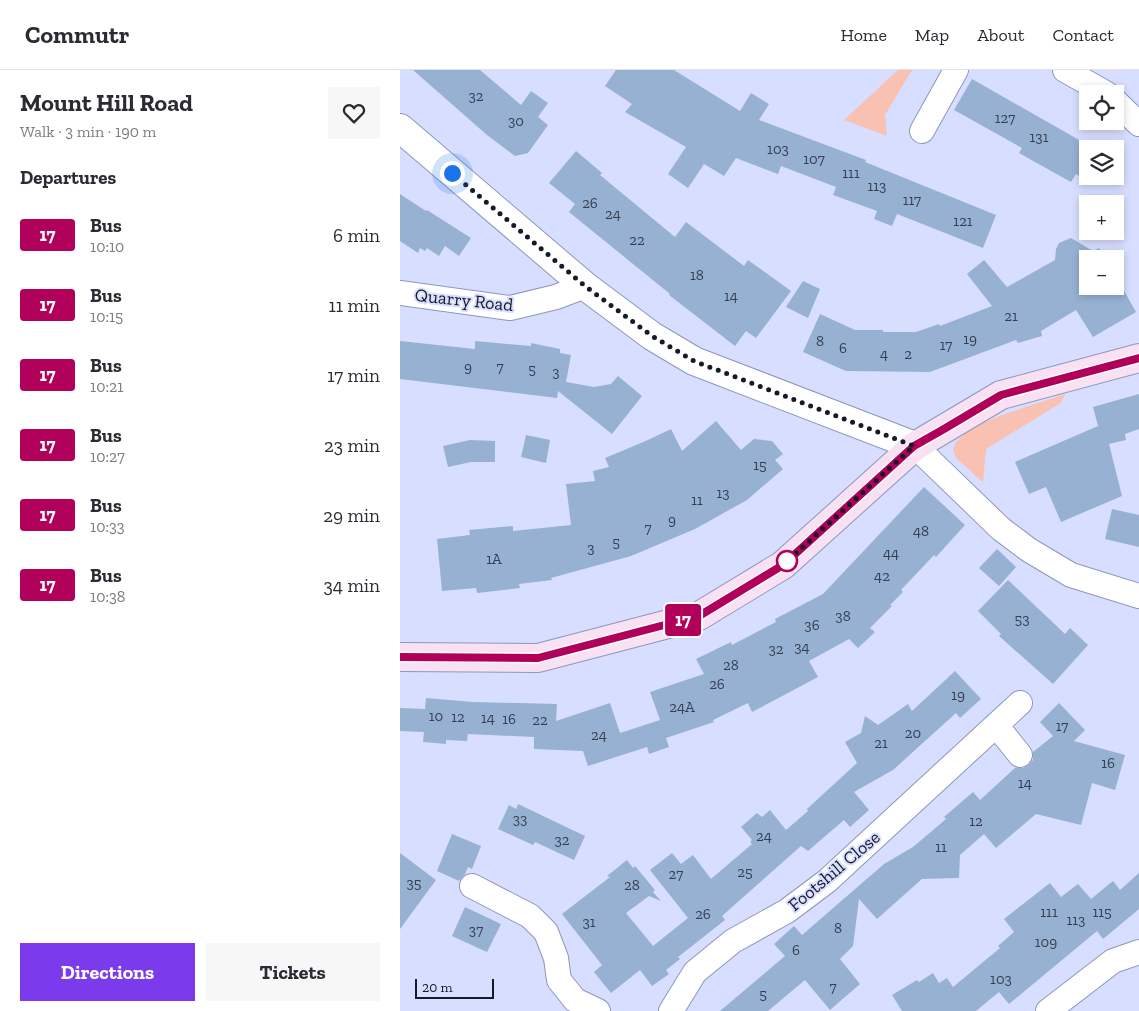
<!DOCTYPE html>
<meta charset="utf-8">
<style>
:root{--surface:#fff;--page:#f7f7f7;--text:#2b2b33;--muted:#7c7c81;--line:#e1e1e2;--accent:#7c3aed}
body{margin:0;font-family:"Zilla Slab",serif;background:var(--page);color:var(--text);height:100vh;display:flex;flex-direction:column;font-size:19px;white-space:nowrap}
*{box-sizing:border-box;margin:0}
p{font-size:16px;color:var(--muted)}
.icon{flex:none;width:28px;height:28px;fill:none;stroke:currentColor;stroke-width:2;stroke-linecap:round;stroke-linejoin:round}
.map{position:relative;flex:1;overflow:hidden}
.sheet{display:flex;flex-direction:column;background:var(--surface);width:400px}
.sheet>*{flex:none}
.badge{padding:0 10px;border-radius:4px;font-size:18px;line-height:32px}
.tools{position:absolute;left:679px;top:15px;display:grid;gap:10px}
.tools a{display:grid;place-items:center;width:45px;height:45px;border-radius:0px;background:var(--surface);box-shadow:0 2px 8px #0003;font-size:25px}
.scale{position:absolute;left:15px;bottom:12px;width:79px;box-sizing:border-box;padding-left:5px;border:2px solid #161927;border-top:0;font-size:14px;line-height:18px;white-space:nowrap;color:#161927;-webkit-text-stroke:4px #d7deff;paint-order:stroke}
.you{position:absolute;width:25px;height:25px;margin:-12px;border:4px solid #fff;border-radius:50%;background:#1a73e8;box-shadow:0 0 0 8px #1a73e833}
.map>.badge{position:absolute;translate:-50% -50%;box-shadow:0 0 0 2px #fff}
h2{padding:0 20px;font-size:19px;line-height:45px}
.round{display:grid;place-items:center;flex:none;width:52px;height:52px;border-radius:0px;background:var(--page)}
.overview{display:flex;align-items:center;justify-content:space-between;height:85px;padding:0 20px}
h1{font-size:24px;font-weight:700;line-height:38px}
.button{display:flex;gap:10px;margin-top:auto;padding:10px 20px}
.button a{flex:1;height:58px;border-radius:0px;background:var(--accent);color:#fff;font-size:20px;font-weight:700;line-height:58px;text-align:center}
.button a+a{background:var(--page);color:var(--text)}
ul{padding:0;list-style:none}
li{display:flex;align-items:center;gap:15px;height:70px;padding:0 20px}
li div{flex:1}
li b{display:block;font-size:19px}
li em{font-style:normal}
li .badge{min-width:55px;font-weight:700;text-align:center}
header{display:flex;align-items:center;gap:30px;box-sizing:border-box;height:70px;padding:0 25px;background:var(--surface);border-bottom:1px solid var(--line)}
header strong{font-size:24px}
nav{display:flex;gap:28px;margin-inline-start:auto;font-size:18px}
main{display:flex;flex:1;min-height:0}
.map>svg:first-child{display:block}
.green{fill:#f8c1b2}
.building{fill:#97b1d3}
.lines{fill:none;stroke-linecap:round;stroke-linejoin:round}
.minor-casing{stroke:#8e96bc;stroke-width:26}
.tertiary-casing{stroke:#8e96bc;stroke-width:30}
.secondary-casing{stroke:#8e96bc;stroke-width:30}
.minor{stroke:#fff;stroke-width:24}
.tertiary{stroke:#fff;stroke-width:28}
.secondary{stroke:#f8e1f2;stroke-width:28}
.line-casing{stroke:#fff;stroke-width:11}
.line{stroke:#b10059;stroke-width:8}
.walk{stroke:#161927;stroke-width:5;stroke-dasharray:0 9}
.stop-dot{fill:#fff;stroke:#b10059;stroke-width:2.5}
.labels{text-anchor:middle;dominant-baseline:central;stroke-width:4;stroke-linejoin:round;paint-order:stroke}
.number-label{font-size:15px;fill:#363f52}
.street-label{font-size:18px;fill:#161927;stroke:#d7deff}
</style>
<header>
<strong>Commutr</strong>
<nav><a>Home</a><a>Map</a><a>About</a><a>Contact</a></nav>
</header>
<main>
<section class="sheet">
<div class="overview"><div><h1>Mount Hill Road</h1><p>Walk · 3 min · 190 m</p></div><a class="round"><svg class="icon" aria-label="heart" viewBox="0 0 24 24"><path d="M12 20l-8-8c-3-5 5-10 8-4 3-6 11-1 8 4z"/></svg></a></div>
<h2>Departures</h2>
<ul>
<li><span class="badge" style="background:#b10059;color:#fff">17</span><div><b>Bus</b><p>10:10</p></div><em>6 min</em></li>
<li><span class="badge" style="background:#b10059;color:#fff">17</span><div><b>Bus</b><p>10:15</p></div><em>11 min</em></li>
<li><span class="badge" style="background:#b10059;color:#fff">17</span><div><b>Bus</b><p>10:21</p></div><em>17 min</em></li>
<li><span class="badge" style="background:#b10059;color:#fff">17</span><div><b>Bus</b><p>10:27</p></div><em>23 min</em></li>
<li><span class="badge" style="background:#b10059;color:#fff">17</span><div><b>Bus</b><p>10:33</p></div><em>29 min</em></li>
<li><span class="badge" style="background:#b10059;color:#fff">17</span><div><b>Bus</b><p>10:38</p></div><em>34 min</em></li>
</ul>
<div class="button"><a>Directions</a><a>Tickets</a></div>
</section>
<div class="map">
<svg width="739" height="941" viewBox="0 0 739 941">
<rect width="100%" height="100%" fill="#d7deff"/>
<path class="green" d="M 498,0 L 512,0 L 485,45 L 487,66 L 444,50 Z
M 665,324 L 661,333 L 586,379 L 583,412 L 556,388 L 553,380 L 556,372 L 571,358 L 602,345 Z"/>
<path class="building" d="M 13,0 L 80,0 L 121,35 L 131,21 L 148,33 L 138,47 L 148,55 L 128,83 L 115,86 L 87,65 Z
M 216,0 L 274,0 L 340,41 L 351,23 L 369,34 L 359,50 L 466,90 L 465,92 L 596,145 L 583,178 L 497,144 L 492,156 L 474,149 L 477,141 L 433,125 L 436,117 L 381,96 L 378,104 L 336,88 L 324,106 L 304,94 L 288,118 L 268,104 L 286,77 L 225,42 L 232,34 L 205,16 Z
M 572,9 L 695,79 L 688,79 L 688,106 L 693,106 L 690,113 L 676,104 L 671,112 L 619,83 L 622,78 L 554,40 Z
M 176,81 L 202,103 L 200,105 L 275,167 L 286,152 L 344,196 L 348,190 L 391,221 L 356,268 L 346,261 L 335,276 L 269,225 L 270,224 L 169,142 L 175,134 L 149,113 Z
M 0,124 L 26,141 L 27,140 L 71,168 L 59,186 L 45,176 L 39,186 L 27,178 L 25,181 L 20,178 L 18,183 L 0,171 Z
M 671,168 L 693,181 L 699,178 L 705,189 L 688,189 L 688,216 L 715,216 L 715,205 L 736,242 L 693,267 L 676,240 L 641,261 L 642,266 L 618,273 L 616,270 L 530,302 L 446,301 L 403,282 L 420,244 L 455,260 L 483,260 L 483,262 L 516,262 L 539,254 L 540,256 L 592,236 L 567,204 L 584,190 L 607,217 L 655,190 L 656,179 L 659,173 Z
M 403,211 L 420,219 L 408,248 L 386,237 Z
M 0,271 L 75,279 L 75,271 L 131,276 L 131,273 L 160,279 L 160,283 L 171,285 L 166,312 L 194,317 L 211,314 L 218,306 L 242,326 L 212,364 L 158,321 L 157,328 L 0,309 Z
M 739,324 L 739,359 L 725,364 L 726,370 L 709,374 L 722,426 L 661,452 L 646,417 L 629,424 L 615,392 L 698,356 L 693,337 Z
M 316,351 L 341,380 L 354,369 L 372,371 L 383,384 L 375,390 L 383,399 L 347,430 L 295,459 L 231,486 L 151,508 L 152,510 L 119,514 L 120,518 L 77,523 L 76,518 L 42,521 L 37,469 L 70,465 L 69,460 L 113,456 L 113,461 L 171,455 L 166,414 L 195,411 L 193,401 L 209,397 L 205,388 L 248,370 L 271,359 L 282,381 Z
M 126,365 L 150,370 L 146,393 L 121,387 Z
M 70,370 L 95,371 L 95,392 L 71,392 L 48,397 L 43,376 Z
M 524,417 L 565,455 L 536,487 L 534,485 L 501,520 L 503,522 L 490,535 L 492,536 L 470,558 L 475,562 L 458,578 L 449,569 L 409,591 L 418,607 L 352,642 L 348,633 L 313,650 L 314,652 L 266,668 L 269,677 L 249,684 L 247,677 L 188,696 L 183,681 L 134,679 L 134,667 L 68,664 L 67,671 L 46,670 L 46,674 L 23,672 L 24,662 L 0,661 L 0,638 L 25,639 L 26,628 L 73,632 L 157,634 L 156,651 L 210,633 L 220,663 L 260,650 L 250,622 L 304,604 L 296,589 L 331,572 L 332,575 L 376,552 L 375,549 L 423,524 Z
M 712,439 L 739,445 L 739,477 L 705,469 Z
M 597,479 L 616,497 L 599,516 L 579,498 Z
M 608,510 L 665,564 L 670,558 L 688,575 L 653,614 L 599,566 L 601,564 L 578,541 Z
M 555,601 L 581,629 L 560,648 L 556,643 L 493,700 L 454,722 L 469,740 L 450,757 L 444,750 L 408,781 L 401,776 L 322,846 L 325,850 L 278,887 L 280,889 L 266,900 L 269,904 L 252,916 L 240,900 L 211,923 L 194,902 L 202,895 L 162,844 L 210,807 L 207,806 L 227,790 L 233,798 L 235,796 L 255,820 L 253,822 L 261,831 L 249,826 L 226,843 L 253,876 L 288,848 L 250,800 L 272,783 L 281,794 L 293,785 L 311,809 L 352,774 L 350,772 L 352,770 L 341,757 L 357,743 L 362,747 L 370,740 L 386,760 L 408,741 L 407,739 L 457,693 L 445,672 L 461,663 L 465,646 L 478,655 L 508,634 L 512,641 Z
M 659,633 L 685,660 L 674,671 L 725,685 L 715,720 L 692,713 L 681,755 L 636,744 L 596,778 L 584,764 L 560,785 L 559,808 L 522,809 L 477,849 L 459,829 L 453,876 L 440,889 L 460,914 L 430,940 L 405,910 L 368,941 L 320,941 L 385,886 L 374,874 L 394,856 L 402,865 L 484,794 L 513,777 L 546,749 L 544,747 L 573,722 L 580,730 L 615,698 L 623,698 L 629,695 L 633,690 L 633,682 L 653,666 L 640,652 Z
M 118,734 L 185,766 L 174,790 L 135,772 L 133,775 L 98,759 L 109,735 L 116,739 Z
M 52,764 L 81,776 L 72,799 L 68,797 L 65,804 L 59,811 L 37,801 Z
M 0,783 L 36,810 L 0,859 Z
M 739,803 L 739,839 L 703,869 L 697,861 L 609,934 L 599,922 L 576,941 L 502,941 L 492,925 L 517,910 L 519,912 L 533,903 L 539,913 L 547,908 L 553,917 L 600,878 L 598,876 L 614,862 L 604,849 L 650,813 L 661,827 L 678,814 L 691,829 L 713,811 L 720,820 Z
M 65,837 L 101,854 L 87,882 L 52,866 Z"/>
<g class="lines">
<g class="minor-casing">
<path id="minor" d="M 665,0 L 707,24
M 715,31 L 739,54
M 522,61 L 556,0
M 0,223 L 110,238 L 156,227 L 185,216
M 515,376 L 601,459 L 629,480 L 671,505 L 739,526
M 596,655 L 620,685
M 72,816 L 130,846 L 146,862 L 156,888 L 159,910 L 175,930 L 198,941
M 271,941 L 295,902 L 333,871 L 387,841 L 427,811 L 620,633
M 648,941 L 713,891 L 739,882"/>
</g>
<g class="tertiary-casing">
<path id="tertiary" d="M 0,58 L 185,216 L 252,266 L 294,291 L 515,376"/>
</g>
<g class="secondary-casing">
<path id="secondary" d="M 0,587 L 138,588 L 299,546 L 383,495 L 515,376 L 601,325 L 739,288"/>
</g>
<use href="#minor" class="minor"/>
<use href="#tertiary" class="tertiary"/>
<use href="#secondary" class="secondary"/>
</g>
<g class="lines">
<g class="line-casing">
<path id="line" d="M 0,587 L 138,588 L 299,546 L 383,495 L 514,376 L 544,359 L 601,325 L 739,288"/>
</g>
<use href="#line" class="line"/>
<path class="walk" d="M 52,103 L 185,216 L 252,266 L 294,291 L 514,376 L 383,495 L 387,491"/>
</g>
<circle class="stop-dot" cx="387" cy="491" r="10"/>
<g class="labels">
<g class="number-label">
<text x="76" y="26">32</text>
<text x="605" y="48">127</text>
<text x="116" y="51">30</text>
<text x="639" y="67">131</text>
<text x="378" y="79">103</text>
<text x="414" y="89">107</text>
<text x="451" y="103">111</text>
<text x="477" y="116">113</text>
<text x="512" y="130">117</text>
<text x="190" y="133">26</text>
<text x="213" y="144">24</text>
<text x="563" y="151">121</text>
<text x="237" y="170">22</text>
<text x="297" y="205">18</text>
<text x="331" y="226">14</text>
<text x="611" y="246">21</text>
<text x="570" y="269">19</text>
<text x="420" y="271">8</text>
<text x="546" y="275">17</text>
<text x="443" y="278">6</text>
<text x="484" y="284">4</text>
<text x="508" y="284">2</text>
<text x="68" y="297">9</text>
<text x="100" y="297">7</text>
<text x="132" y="299">5</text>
<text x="156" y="302">3</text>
<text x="360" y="395">15</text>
<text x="323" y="423">13</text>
<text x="297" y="430">11</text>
<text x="272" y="450">9</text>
<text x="248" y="458">7</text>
<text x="521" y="461">48</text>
<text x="216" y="472">5</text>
<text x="191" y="478">3</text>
<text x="491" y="483">44</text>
<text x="94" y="489">1A</text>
<text x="482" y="506">42</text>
<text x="443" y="546">38</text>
<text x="622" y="549">53</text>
<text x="412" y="555">36</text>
<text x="402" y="577">34</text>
<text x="376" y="579">32</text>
<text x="331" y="595">28</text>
<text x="317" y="614">26</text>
<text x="558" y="625">19</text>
<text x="282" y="637">24A</text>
<text x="36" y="646">10</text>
<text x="58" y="647">12</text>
<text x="88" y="648">14</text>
<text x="109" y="649">16</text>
<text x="140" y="650">22</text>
<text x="662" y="656">17</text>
<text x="513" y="663">20</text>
<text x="199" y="665">24</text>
<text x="481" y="673">21</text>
<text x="708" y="693">16</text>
<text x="625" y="713">14</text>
<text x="120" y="749">33</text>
<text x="576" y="751">12</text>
<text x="364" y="766">24</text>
<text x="162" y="770">32</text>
<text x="541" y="777">11</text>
<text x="345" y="802">25</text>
<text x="276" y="804">27</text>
<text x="14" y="813">35</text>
<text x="232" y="815">28</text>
<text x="649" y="842">111</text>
<text x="702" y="842">115</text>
<text x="303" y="844">26</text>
<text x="676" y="850">113</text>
<text x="189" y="852">31</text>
<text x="438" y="858">8</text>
<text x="76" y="860">37</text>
<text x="646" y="872">109</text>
<text x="396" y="880">6</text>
<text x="601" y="909">103</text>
<text x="433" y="917">7</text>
<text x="363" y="924">5</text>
</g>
<g class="street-label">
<text transform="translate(64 230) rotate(6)">Quarry Road</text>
<text transform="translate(434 801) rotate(-40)">Footshill Close</text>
</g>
</g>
</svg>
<div class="tools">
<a><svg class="icon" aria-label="locate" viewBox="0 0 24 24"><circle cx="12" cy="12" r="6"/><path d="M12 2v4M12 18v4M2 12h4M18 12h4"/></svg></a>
<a><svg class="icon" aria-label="layers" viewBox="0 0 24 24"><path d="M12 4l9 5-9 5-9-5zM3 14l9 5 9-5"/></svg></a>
<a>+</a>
<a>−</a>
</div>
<div class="scale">20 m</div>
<div class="you" style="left:52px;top:103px"></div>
<b class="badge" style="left:283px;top:550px;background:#b10059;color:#fff">17</b>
</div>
</main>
